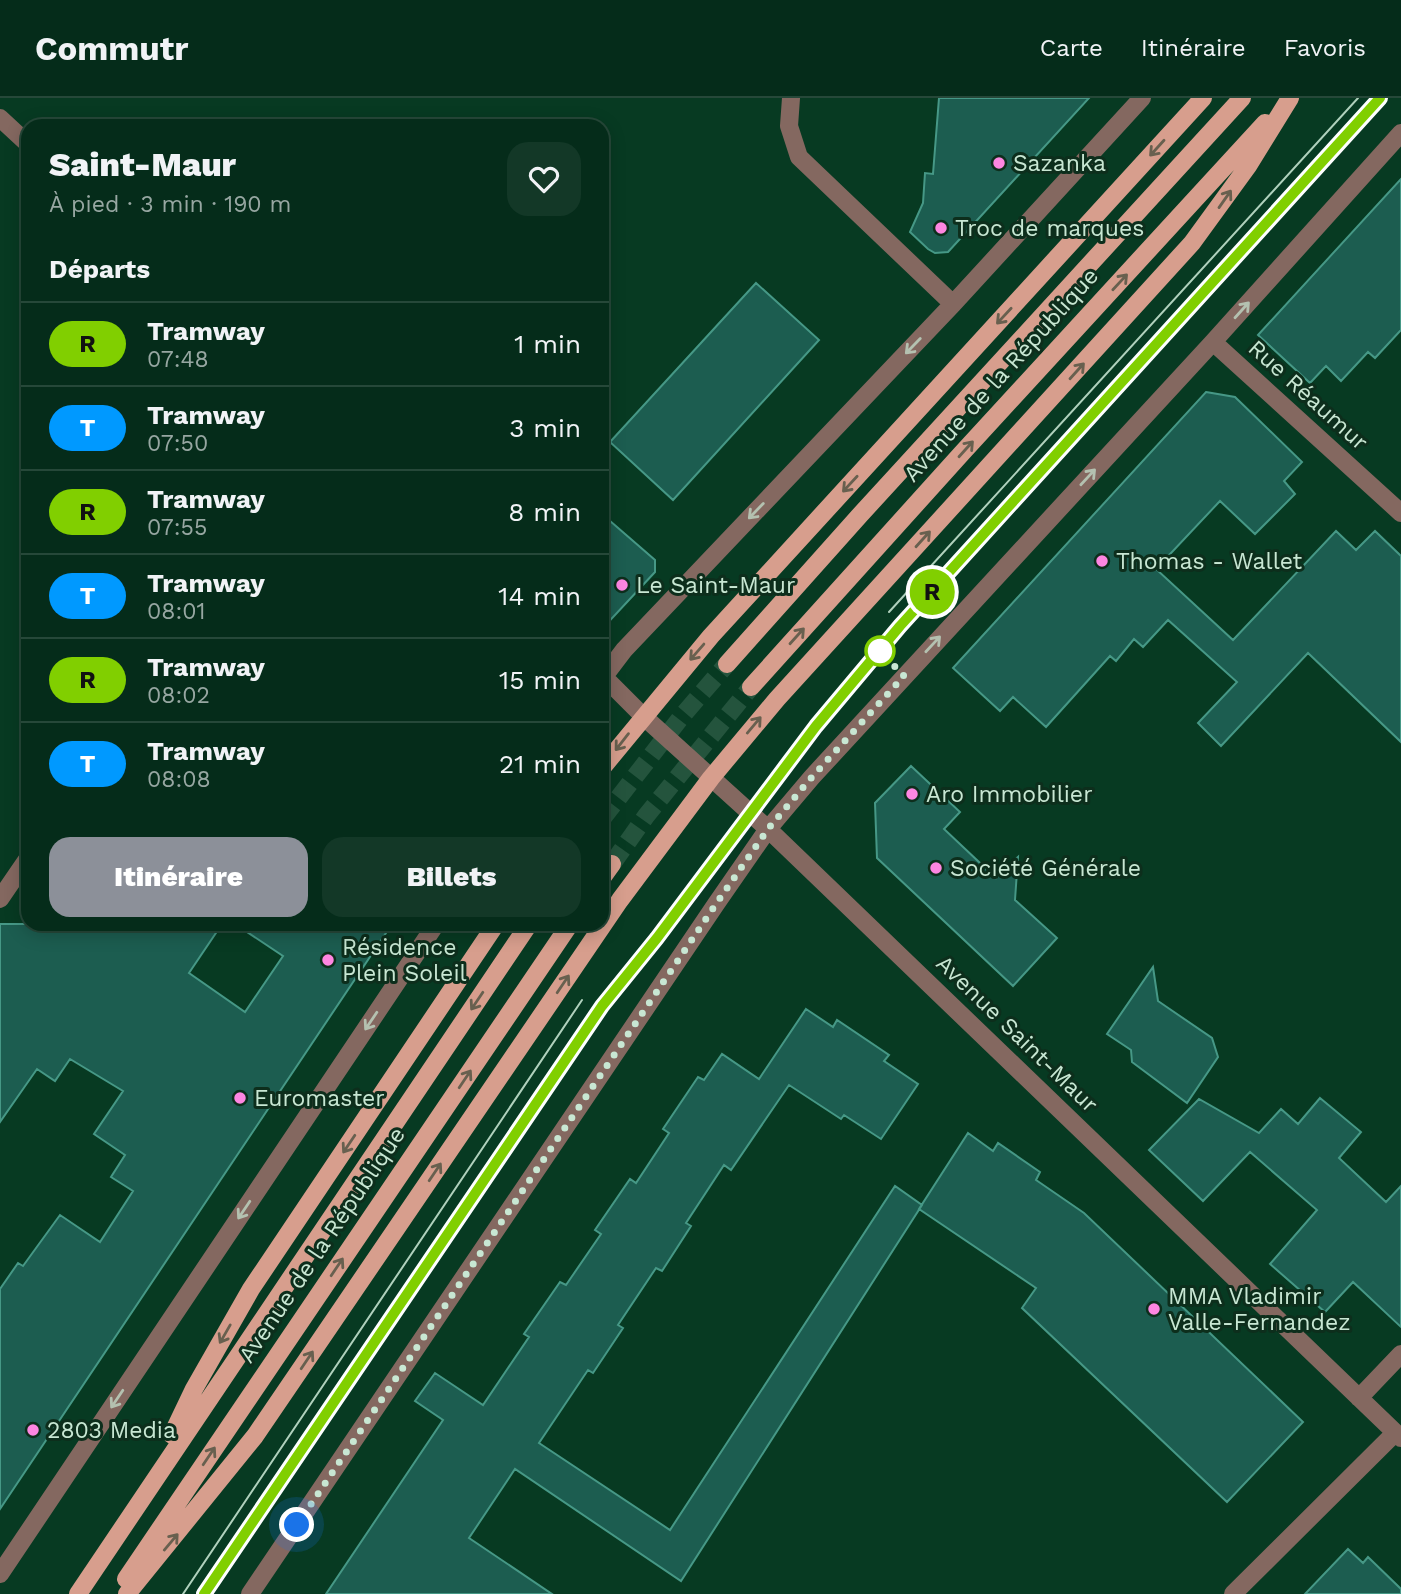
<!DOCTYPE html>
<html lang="fr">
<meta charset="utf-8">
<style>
:root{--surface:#052c1a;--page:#133827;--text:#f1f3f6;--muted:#97a7a2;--line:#264839;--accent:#8c9099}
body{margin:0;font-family:"Work Sans",sans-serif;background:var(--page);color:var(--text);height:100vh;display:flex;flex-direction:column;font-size:26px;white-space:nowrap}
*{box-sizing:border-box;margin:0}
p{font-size:23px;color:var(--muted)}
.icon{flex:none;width:38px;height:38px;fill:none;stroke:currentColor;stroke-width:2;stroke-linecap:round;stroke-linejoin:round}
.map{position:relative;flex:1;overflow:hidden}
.details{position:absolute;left:21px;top:21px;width:588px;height:812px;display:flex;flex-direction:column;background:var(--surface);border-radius:21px;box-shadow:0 4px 18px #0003,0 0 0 2px var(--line)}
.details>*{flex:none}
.badge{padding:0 14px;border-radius:23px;font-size:24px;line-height:46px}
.you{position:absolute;width:35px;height:35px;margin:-18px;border:5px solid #fff;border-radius:50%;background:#1a73e8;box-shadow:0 0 0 10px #1a73e833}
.map>.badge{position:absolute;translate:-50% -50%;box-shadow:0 0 0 4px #fff}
h2{padding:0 28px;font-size:26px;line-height:63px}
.round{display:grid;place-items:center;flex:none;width:74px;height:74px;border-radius:21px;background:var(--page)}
.summary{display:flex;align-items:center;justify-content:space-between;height:119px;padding:0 28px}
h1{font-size:33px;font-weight:800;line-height:52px}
.action{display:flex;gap:14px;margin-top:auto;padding:14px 28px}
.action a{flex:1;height:80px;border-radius:21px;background:var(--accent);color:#fff;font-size:28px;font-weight:800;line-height:80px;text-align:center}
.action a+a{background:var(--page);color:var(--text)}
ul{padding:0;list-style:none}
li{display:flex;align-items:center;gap:21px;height:84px;padding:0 28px;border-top:2px solid var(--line)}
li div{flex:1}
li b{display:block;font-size:26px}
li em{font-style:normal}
li .badge{min-width:77px;font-weight:700;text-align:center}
header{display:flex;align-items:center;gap:42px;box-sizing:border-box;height:98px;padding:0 35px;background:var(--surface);border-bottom:2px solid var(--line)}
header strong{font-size:33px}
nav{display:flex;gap:38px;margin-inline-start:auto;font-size:24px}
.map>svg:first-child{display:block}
.building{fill:#1c5d50;stroke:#469886;stroke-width:2}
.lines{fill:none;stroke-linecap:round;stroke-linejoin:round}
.major-tunnel{stroke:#24543d;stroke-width:18;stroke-dasharray:18 9;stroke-linecap:butt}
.minor{stroke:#846860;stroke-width:18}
.major{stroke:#d79e8d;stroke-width:18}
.tram{stroke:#b0d1bd;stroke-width:2}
.oneway{stroke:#68604f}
.oneway2{stroke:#b4c1b0}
.line-casing{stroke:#fff;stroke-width:16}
.line{stroke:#81cf00;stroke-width:10}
.walk{stroke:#c8e7d3;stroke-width:7;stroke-dasharray:0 12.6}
.poi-dot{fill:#fd86e1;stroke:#0d2e1c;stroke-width:2.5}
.stop-dot{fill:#fff;stroke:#81cf00;stroke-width:3.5}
.labels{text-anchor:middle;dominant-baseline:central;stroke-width:6;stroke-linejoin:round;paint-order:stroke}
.poi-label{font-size:23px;fill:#c8e7d3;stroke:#0d2e1c;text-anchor:start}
.street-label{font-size:23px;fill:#c8e7d3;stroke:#0d2e1c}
</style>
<header>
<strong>Commutr</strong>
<nav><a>Carte</a><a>Itinéraire</a><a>Favoris</a></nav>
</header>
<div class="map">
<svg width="1401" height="1496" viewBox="0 0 1401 1496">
<rect width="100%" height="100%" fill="#073a22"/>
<path class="building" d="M 939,0 L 1089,0 L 948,154 L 935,155 L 928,151 L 910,134 L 923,105 L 925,75 L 933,76 Z
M 1401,81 L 1401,232 L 1375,260 L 1368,254 L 1341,283 L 1326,268 L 1310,285 L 1258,237 Z
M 756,185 L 819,242 L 673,402 L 610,344 Z
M 1206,294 L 1235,299 L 1302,364 L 1284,383 L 1295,396 L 1255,436 L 1220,403 L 1156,471 L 1233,542 L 1336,433 L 1356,452 L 1375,433 L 1401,458 L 1401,644 L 1308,555 L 1221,648 L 1198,625 L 1237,584 L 1168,522 L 1143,549 L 1134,541 L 1116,563 L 1110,558 L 1046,629 L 1013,599 L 1000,613 L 953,570 Z
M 602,416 L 655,462 L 655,474 L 602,531 Z
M 911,668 L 960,714 L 944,731 L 996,780 L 1018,759 L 1015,802 L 1057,840 L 1013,888 L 877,760 L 875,705 Z
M 0,826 L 222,826 L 189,875 L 245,914 L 283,858 L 235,826 L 392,826 L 0,1411 L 0,1191 L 18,1165 L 23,1168 L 60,1117 L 100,1144 L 133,1093 L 111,1079 L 125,1057 L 94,1036 L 123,993 L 70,961 L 55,983 L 37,971 L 0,1024 Z
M 1153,869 L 1158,903 L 1212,940 L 1218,959 L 1187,1005 L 1132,964 L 1131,952 L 1107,936 Z
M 806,911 L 833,929 L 837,922 L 889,957 L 884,963 L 918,986 L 881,1041 L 844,1017 L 841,1021 L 789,987 L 731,1072 L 724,1067 L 686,1125 L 691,1128 L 662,1173 L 656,1170 L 618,1227 L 623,1230 L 593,1275 L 588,1272 L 539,1345 L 670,1432 L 895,1088 L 922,1107 L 681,1483 L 515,1371 L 469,1440 L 552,1496 L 326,1496 L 443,1322 L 415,1303 L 435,1275 L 483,1307 L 529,1239 L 524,1236 L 560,1184 L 566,1187 L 601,1136 L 595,1132 L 630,1081 L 636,1085 L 669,1035 L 663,1031 L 698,979 L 704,982 L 722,956 L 759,981 Z
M 1320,1000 L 1361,1034 L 1339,1060 L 1386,1104 L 1401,1088 L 1401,1229 L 1353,1184 L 1325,1214 L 1270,1166 L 1317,1112 L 1250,1054 L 1203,1103 L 1149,1052 L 1199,1001 L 1259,1035 L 1281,1011 L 1298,1026 Z
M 968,1035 L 993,1053 L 998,1045 L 1040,1074 L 1036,1082 L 1084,1115 L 1303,1324 L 1227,1404 L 1022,1210 L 1036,1190 L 919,1111 Z
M 1348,1451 L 1363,1465 L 1368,1459 L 1401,1491 L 1401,1496 L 1305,1496 Z"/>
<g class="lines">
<path class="major-tunnel" d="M 602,721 L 682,618 L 727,566
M 612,766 L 646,718 L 751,589"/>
<path class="minor" d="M 791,0 L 789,28 L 799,59 L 953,206
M 0,20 L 28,46
M 1213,244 L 1401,415
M 602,577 L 643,618 L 768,731 L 1401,1340
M 602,581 L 624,552 L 953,206 L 1142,0
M 0,801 L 28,760
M 1359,1300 L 1401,1256
M 0,1476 L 436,826
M 250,1496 L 716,806 L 768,731 L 812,679 L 1213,244 L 1401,35
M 1233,1496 L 1395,1335"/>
<path class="major" d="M 727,566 L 860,417 L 1242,0
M 751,589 L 962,355 L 1265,25
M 602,670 L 711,538 L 1203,0
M 602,780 L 612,766
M 172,1337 L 194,1291 L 251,1191 L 496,826
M 126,1481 L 570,826
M 78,1496 L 529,826
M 127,1496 L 255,1338 L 620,802 L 711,680 L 777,601 L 1192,145 L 1248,68 L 1290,0"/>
<path class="tram" d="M 889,514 L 1358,0
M 900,528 L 1380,0
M 183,1496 L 582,902
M 204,1496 L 602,908"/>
</g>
<defs><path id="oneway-shaft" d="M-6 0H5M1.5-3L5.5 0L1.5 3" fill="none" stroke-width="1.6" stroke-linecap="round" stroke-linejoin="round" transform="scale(1.75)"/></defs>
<g class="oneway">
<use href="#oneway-shaft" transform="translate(1157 50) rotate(132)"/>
<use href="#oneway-shaft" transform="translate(1225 101) rotate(-55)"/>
<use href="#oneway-shaft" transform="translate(1120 184) rotate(-47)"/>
<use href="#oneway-shaft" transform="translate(1004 218) rotate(133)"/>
<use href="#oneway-shaft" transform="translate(1077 273) rotate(-48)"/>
<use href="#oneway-shaft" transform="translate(966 351) rotate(-48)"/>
<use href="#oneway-shaft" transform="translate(850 386) rotate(133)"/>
<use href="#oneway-shaft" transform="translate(923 441) rotate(-48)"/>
<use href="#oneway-shaft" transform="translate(797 538) rotate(-48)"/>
<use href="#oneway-shaft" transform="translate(697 554) rotate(131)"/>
<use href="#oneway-shaft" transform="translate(754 627) rotate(-50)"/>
<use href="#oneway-shaft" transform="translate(622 644) rotate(128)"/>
<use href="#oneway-shaft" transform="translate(563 886) rotate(-56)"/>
<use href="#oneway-shaft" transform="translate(477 903) rotate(124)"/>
<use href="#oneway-shaft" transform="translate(465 981) rotate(-56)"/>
<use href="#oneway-shaft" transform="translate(349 1046) rotate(124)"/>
<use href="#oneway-shaft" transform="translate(435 1074) rotate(-56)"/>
<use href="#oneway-shaft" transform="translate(337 1169) rotate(-56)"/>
<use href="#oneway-shaft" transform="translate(225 1236) rotate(120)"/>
<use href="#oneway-shaft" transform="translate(307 1262) rotate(-56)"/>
<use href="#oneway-shaft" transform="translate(209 1358) rotate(-56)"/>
<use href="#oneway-shaft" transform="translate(171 1444) rotate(-50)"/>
</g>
<g class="oneway2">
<use href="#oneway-shaft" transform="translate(1242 212) rotate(-48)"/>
<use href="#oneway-shaft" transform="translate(913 248) rotate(134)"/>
<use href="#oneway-shaft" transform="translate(1088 379) rotate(-47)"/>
<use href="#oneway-shaft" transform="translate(756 413) rotate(134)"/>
<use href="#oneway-shaft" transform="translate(933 546) rotate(-47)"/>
<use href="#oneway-shaft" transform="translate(371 923) rotate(124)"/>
<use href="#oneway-shaft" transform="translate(244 1112) rotate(124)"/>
<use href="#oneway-shaft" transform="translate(117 1301) rotate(124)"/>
</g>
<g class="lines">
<g class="line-casing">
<path id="line" d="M 204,1496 L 602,908 L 657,840 L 816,628 L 900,528 L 1380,0"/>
</g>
<use href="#line" class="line"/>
<path class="walk" d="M 297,1427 L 716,806 L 768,731 L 812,679 L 904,578 L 880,553"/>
</g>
<g class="poi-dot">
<circle cx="999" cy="65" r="7"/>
<circle cx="941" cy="130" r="7"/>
<circle cx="1102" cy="463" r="7"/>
<circle cx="622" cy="487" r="7"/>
<circle cx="912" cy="696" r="7"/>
<circle cx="936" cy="770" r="7"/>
<circle cx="328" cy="862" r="7"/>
<circle cx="240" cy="1000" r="7"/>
<circle cx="1154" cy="1211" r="7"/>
<circle cx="33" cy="1332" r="7"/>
</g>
<circle class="stop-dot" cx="880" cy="553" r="14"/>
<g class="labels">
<g class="poi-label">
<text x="1013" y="65">Sazanka</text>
<text x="955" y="130">Troc de marques</text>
<text x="1116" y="463">Thomas - Wallet</text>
<text x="636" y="487">Le Saint-Maur</text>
<text x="926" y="696">Aro Immobilier</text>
<text x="950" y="770">Société Générale</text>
<text x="342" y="849">Résidence<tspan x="342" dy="26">Plein Soleil</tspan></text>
<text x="254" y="1000">Euromaster</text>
<text x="1168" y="1198">MMA Vladimir<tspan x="1168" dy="26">Valle-Fernandez</tspan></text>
<text x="47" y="1332">2803 Media</text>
</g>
<g class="street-label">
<text transform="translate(1001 277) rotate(-48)">Avenue de la République</text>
<text transform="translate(1308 297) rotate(42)">Rue Réaumur</text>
<text transform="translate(1017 936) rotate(44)">Avenue Saint-Maur</text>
<text transform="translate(322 1147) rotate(-56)">Avenue de la République</text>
</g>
</g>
</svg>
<div class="you" style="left:297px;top:1427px"></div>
<b class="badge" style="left:932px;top:494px;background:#81cf00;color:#111">R</b>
<section class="details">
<div class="summary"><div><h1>Saint-Maur</h1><p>À pied · 3 min · 190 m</p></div><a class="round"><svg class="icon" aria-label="heart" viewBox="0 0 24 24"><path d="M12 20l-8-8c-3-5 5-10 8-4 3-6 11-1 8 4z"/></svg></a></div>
<h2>Départs</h2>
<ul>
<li><span class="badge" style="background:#81cf00;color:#111">R</span><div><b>Tramway</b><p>07:48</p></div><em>1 min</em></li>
<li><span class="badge" style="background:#09f;color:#fff">T</span><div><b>Tramway</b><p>07:50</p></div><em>3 min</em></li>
<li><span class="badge" style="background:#81cf00;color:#111">R</span><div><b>Tramway</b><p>07:55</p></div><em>8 min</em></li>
<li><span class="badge" style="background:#09f;color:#fff">T</span><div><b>Tramway</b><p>08:01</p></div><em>14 min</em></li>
<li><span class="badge" style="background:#81cf00;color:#111">R</span><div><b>Tramway</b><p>08:02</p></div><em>15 min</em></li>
<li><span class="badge" style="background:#09f;color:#fff">T</span><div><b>Tramway</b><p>08:08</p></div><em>21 min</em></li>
</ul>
<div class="action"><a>Itinéraire</a><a>Billets</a></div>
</section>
</div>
